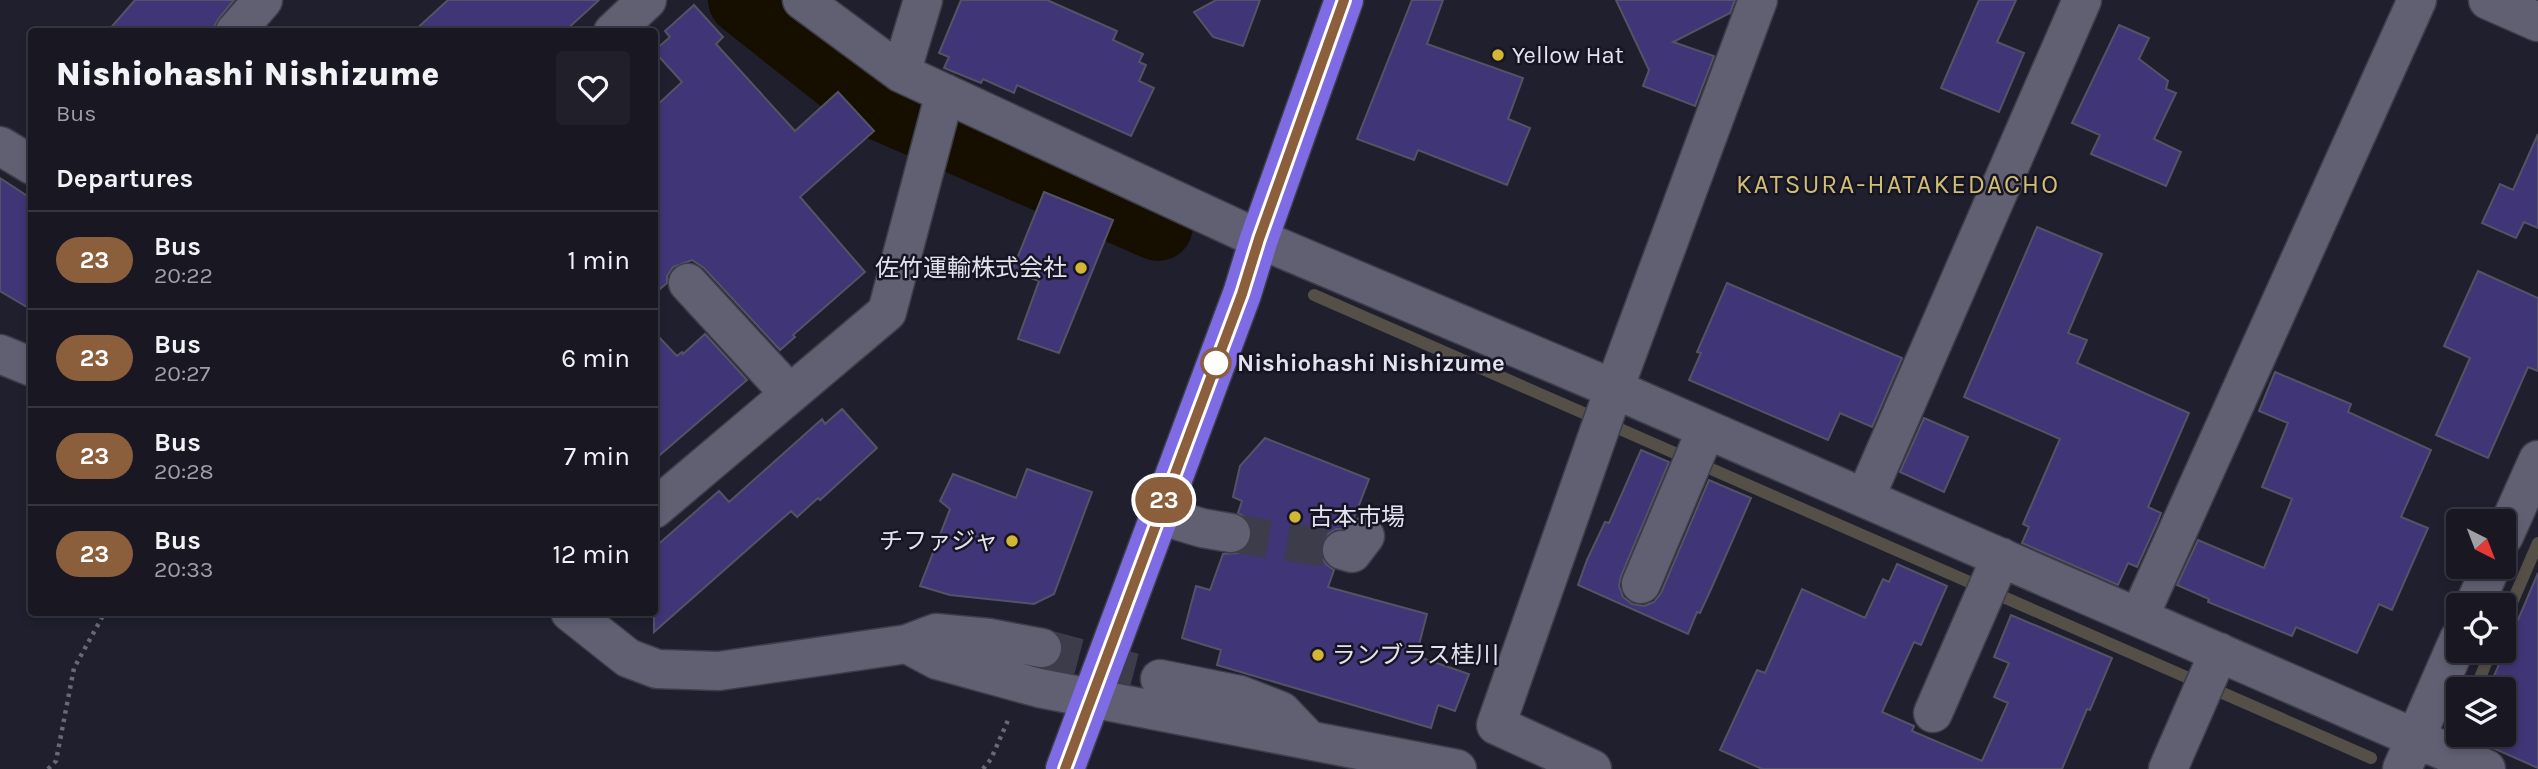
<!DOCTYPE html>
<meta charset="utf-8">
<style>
:root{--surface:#181722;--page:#21202a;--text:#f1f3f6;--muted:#9f9fa5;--line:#363640}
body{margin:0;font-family:Karla,"Noto Sans JP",sans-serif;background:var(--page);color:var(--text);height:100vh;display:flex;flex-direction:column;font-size:26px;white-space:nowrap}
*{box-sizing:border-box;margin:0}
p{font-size:23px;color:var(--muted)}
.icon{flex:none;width:38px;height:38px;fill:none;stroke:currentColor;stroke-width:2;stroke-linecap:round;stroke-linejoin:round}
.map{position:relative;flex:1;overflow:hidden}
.sheet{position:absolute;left:28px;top:28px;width:630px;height:588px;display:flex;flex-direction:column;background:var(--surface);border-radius:7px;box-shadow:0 4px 10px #0003,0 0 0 2px var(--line)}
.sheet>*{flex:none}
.badge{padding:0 14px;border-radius:23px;font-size:24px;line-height:46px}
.needle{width:46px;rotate:138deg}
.buttons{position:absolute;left:2446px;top:509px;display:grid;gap:14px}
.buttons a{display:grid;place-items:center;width:70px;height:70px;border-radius:7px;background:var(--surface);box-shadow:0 4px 10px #0003,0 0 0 2px var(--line);font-size:35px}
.map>.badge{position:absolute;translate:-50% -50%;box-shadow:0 0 0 4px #fff}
h2{padding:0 28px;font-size:26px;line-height:63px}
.round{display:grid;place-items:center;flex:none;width:74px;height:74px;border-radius:7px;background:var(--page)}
.head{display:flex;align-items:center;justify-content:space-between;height:119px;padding:0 28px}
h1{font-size:33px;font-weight:800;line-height:52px}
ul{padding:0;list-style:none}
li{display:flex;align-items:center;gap:21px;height:98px;padding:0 28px;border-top:2px solid var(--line)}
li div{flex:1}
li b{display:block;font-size:26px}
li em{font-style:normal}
li .badge{min-width:77px;font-weight:700;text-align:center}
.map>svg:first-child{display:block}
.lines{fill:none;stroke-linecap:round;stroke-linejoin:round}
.stream{stroke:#544f47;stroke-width:12}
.river{stroke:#160f00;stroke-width:70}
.building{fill:#403576;stroke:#545365;stroke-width:2}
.minor-tunnel{stroke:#3d3c4b;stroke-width:38;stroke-dasharray:38 19;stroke-linecap:butt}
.minor-casing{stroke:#3e3d4a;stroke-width:41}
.highway-casing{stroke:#3e3d4a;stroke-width:41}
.path{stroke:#696876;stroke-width:4.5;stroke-dasharray:3.5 5;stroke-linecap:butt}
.minor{stroke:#616072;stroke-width:38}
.highway{stroke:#7f6be4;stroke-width:38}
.line-casing{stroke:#fff;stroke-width:16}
.line{stroke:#8b5e3c;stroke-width:10}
.poi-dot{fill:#d4b635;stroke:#171524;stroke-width:2.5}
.stop-dot{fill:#fff;stroke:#8b5e3c;stroke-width:3.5}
.labels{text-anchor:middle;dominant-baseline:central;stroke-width:5;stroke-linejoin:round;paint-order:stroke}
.poi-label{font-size:24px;fill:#e3e3ee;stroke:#171524;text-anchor:start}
.stop-label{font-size:24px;font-weight:bold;fill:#e3e3ee;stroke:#171524;text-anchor:start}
.neighbourhood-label{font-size:26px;letter-spacing:2px;fill:#d2be71;stroke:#171524}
</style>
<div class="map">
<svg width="2538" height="769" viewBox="0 0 2538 769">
<rect width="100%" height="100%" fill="#201f2e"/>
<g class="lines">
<path class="stream" d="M 1314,295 L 2371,758
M 2504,621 L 2538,543
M 2475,690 L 2491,651"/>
<path class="river" d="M 743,0 L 872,102 L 1158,226"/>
</g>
<path class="building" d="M 135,0 L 234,0 L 219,18 L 211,32 L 107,32 Z
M 448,0 L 599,0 L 564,32 L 413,32 Z
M 961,0 L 1047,0 L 1117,31 L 1113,40 L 1143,54 L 1139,62 L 1146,65 L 1139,81 L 1154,88 L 1131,136 L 1017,85 L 1014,93 L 983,79 L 981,83 L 944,68 L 949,57 L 939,53 Z
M 1216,0 L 1260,0 L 1243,46 L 1213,37 L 1194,12 Z
M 1412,0 L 1443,0 L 1427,44 L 1523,78 L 1508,119 L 1530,128 L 1507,185 L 1418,150 L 1414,160 L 1357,139 Z
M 1616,0 L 1735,0 L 1730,13 L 1673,42 L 1714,56 L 1695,106 L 1643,86 L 1649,70 Z
M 1979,0 L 2016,0 L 1997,42 L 2024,53 L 1999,112 L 1941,88 Z
M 694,5 L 723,37 L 716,44 L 795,131 L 838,92 L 874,131 L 800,197 L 865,272 L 793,335 L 795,337 L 780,350 L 704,268 L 692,260 L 673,267 L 667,276 L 667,283 L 654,294 L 654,108 L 682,82 L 654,51 L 670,37 L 665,31 Z
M 2119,25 L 2149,38 L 2139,59 L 2168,81 L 2166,89 L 2176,93 L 2154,139 L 2181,152 L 2166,186 L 2091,154 L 2100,135 L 2072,123 Z
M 2538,134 L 2538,228 L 2524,222 L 2516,238 L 2482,223 L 2500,184 L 2513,190 Z
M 0,178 L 32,199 L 32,310 L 0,291 Z
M 1044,192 L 1113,220 L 1059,353 L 1018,339 L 1039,281 L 1012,271 Z
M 2037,227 L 2102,254 L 2068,333 L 2087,340 L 2077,363 L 2189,413 L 2148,507 L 2161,513 L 2157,523 L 2137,567 L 2128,563 L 2118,585 L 2022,543 L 2029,527 L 2023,524 L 2060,439 L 1964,397 Z
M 2478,271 L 2538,298 L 2538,371 L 2528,367 L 2488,458 L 2436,435 L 2470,358 L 2444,346 Z
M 1727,283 L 1902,358 L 1872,427 L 1840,413 L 1828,440 L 1689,380 L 1701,353 L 1697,352 Z
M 654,332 L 677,356 L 682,352 L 683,354 L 705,334 L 747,380 L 654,460 Z
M 2275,372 L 2351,404 L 2348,412 L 2431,450 L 2401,517 L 2428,528 L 2392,610 L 2379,604 L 2357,653 L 2296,627 L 2292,636 L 2208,602 L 2209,599 L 2177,585 L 2198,540 L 2264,568 L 2292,499 L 2262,487 L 2288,423 L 2259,411 Z
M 842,409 L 877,448 L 820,500 L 818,498 L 797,517 L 791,511 L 654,632 L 654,548 L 719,491 L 729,502 L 822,419 L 825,424 Z
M 1924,418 L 1968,437 L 1944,492 L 1900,472 Z
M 1265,438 L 1369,479 L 1354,518 L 1343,529 L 1336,529 L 1328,534 L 1321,543 L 1321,556 L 1326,564 L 1334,570 L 1328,587 L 1427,614 L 1416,656 L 1469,674 L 1455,711 L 1438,705 L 1431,728 L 1217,665 L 1221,650 L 1182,638 L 1196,586 L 1210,590 L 1223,554 L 1239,553 L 1247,547 L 1252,537 L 1251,525 L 1245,517 L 1238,513 L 1242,501 L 1233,497 L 1240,466 Z
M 1641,450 L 1669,462 L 1621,576 L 1619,586 L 1623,597 L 1632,604 L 1644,606 L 1654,602 L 1661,593 L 1709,480 L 1751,498 L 1712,587 L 1700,613 L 1697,612 L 1688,634 L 1578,585 L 1587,560 L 1605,522 L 1609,523 Z
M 1027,469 L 1092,492 L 1054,594 L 1034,604 L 950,595 L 920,586 L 950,509 L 940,501 L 953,474 L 1016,498 Z
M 1897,564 L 1947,586 L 1921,645 L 1914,642 L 1882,712 L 1914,726 L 1912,731 L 1982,761 L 2008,703 L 1994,697 L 2009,663 L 1994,657 L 2011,615 L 2112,658 L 2090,710 L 2087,709 L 2062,769 L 1762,769 L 1720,750 L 1757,670 L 1765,673 L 1802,589 L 1865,618 L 1883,579 L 1889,582 Z
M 2538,573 L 2538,768 L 2468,737 L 2469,735 L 2504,735 L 2504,690 L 2488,690 Z"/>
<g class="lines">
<path class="minor-tunnel" d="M 1231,533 L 1342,550
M 1042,648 L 1160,679"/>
<g class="minor-casing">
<path id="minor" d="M 802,0 L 901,73 L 1259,239 L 1614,389 L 2486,769
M 2488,0 L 2538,22
M 235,32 L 263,0
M 613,32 L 647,0
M 901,73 L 923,0
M 0,146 L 32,165
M 688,283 L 790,394
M 0,354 L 32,367
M 1865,498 L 2082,0
M 654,509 L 887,312 L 945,93
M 1159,515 L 1202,528 L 1231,533
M 2504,536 L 2538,460
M 1342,550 L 1352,553 L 1365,536
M 1641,584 L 1706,430
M 2474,606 L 2491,567
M 570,612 L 628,658 L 657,669 L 719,671 L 907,644 L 937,660 L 1039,688 L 1457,769
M 2139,617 L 2417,0
M 907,644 L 936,633 L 989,638 L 1042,648
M 1160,679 L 1240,695 L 1281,711 L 1304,735
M 1933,713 L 2001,557
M 1592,769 L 1496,725 L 1614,389 L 1758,0
M 2168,769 L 2219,652
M 2402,769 L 2459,639"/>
</g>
<g class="highway-casing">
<path id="highway" d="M 1065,769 L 1242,294 L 1259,239 L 1344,0"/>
</g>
<path class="path" d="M 48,769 L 56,761 L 74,668 L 105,612
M 983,769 L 991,759 L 1009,718"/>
<use href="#minor" class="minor"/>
<use href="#highway" class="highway"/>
</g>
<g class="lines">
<g class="line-casing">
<path id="line" d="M 1065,769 L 1242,294 L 1259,239 L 1344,0"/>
</g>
<use href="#line" class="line"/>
</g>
<g class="poi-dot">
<circle cx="1498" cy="55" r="7"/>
<circle cx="1081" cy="268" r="7"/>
<circle cx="1295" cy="517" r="7"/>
<circle cx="1012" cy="541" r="7"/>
<circle cx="1318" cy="655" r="7"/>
</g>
<circle class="stop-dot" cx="1216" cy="363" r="14"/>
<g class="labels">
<g class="poi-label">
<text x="1512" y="55">Yellow Hat</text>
<text x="1067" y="268" text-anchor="end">佐竹運輸株式会社</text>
<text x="1309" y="517">古本市場</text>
<text x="998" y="541" text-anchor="end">チファジャ</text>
<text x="1332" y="655">ランブラス桂川</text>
</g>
<g class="stop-label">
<text x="1237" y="363">Nishiohashi Nishizume</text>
</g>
<g class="neighbourhood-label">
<text x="1898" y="184">KATSURA-HATAKEDACHO</text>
</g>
</g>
</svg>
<div class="buttons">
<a><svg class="needle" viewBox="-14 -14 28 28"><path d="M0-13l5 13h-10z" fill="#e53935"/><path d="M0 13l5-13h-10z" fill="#9f9fa5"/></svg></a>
<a><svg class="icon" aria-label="locate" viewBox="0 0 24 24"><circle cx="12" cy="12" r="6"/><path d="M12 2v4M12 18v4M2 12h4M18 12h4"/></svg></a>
<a><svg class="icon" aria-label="layers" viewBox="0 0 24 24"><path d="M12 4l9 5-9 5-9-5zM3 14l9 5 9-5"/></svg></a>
</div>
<b class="badge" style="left:1164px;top:500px;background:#8b5e3c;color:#fff">23</b>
<section class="sheet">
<div class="head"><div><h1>Nishiohashi Nishizume</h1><p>Bus</p></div><a class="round"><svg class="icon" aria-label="heart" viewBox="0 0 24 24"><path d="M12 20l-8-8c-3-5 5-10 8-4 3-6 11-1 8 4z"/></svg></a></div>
<h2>Departures</h2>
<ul>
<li><span class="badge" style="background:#8b5e3c;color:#fff">23</span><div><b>Bus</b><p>20:22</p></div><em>1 min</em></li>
<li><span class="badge" style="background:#8b5e3c;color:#fff">23</span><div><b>Bus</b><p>20:27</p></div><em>6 min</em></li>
<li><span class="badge" style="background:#8b5e3c;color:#fff">23</span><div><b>Bus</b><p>20:28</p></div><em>7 min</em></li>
<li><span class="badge" style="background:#8b5e3c;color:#fff">23</span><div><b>Bus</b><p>20:33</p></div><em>12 min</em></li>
</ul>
</section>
</div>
